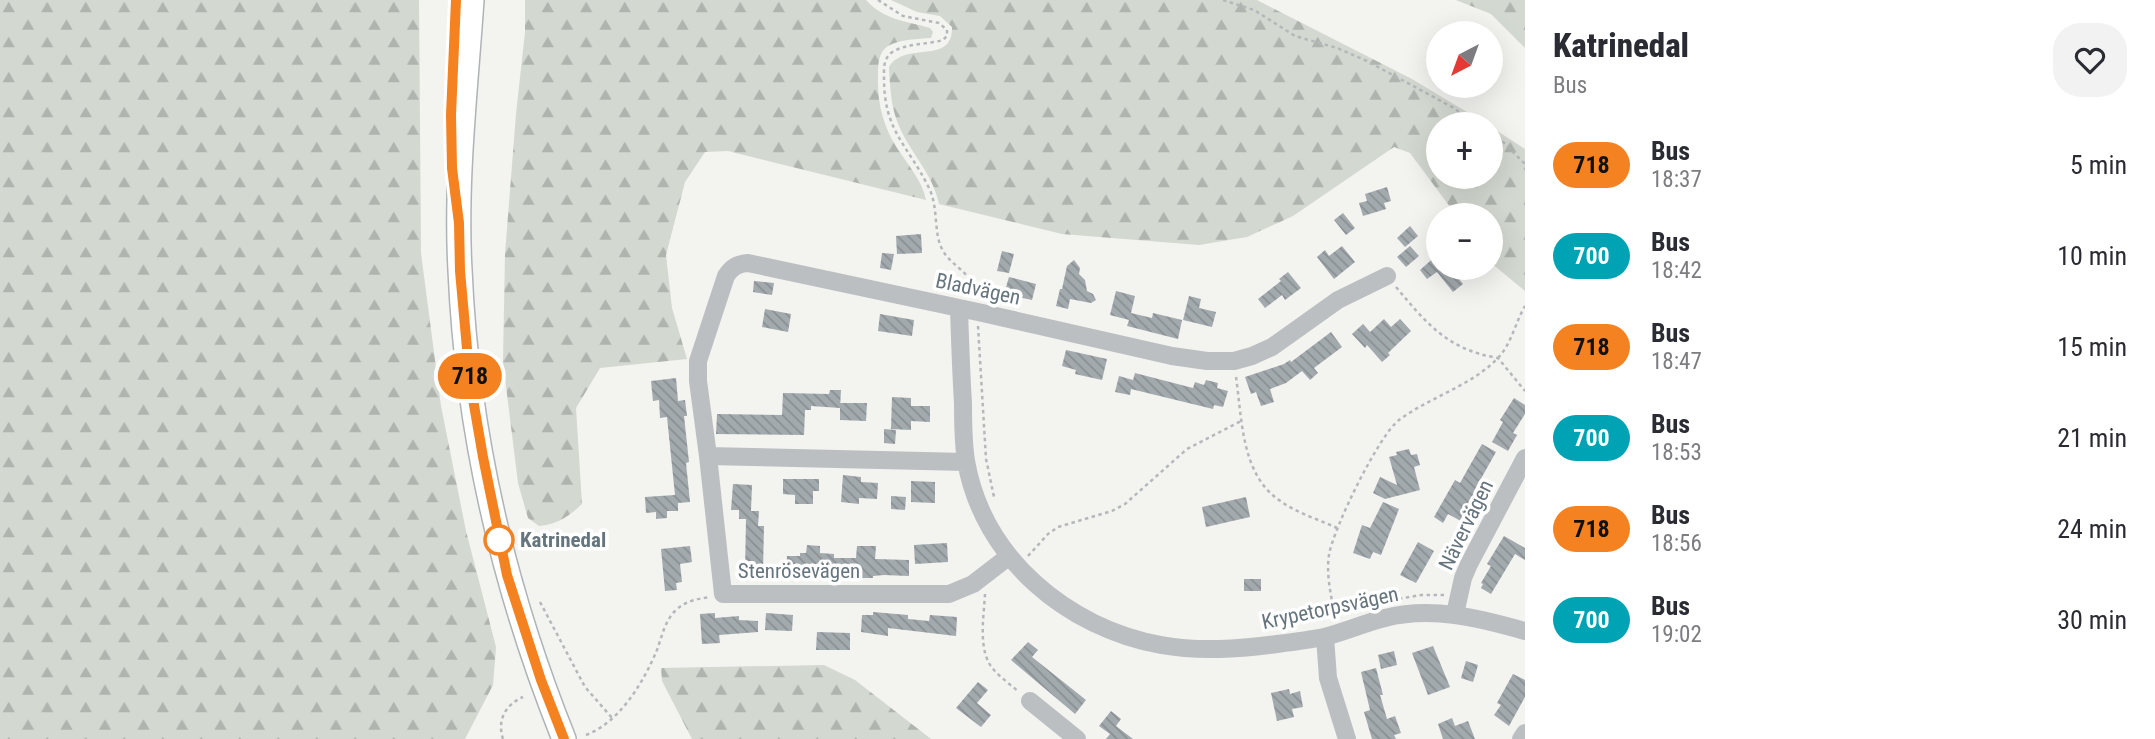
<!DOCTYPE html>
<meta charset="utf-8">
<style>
:root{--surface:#fff;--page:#f2f2f3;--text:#2b2b33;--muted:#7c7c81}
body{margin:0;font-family:"Roboto Condensed",sans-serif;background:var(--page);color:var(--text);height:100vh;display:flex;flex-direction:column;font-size:26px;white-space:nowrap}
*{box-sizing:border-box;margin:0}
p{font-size:23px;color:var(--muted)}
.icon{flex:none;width:38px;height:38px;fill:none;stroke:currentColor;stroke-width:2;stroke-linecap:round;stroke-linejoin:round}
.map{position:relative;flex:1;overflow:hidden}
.side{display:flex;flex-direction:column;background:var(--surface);width:630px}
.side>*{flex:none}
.badge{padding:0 14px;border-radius:23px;font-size:24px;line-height:46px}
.needle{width:46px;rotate:221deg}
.fabs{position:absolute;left:1426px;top:21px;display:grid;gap:14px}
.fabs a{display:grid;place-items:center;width:77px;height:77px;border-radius:50%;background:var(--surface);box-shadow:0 7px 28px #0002;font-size:35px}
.map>.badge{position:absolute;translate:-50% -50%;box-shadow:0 0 0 4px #fff}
.round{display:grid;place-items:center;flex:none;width:74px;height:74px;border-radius:28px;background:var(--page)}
.summary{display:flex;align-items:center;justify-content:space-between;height:119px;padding:0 28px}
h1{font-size:33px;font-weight:800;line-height:52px}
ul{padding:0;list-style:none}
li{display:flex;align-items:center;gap:21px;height:91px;padding:0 28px}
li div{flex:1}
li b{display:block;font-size:26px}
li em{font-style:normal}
li .badge{min-width:77px;font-weight:700;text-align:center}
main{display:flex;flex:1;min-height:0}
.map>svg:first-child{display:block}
.forest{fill:url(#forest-firs)}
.building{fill:url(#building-back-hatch)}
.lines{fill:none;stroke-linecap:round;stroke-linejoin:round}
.major-casing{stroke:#afb3b6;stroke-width:26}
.path{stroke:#b5b8ba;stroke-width:2.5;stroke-dasharray:3.5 3.5;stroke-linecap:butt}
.minor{stroke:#bbbfc1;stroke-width:18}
.major{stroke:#fff;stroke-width:23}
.line-casing{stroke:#fff;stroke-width:16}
.line{stroke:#f58220;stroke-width:10}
.stop-dot{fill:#fff;stroke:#f58220;stroke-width:3.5}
.labels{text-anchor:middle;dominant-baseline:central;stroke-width:7;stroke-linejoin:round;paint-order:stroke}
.street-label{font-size:21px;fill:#66757d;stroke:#fff}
.stop-label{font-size:21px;font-weight:bold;fill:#66757d;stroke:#fff;text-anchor:start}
</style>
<main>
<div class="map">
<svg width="1525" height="739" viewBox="0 0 1525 739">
<defs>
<pattern id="forest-firs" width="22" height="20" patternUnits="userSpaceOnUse" patternTransform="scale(1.75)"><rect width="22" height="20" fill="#d3d8d0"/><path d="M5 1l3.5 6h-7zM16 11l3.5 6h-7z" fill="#afb4ae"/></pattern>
<pattern id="building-back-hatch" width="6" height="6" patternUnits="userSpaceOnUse" patternTransform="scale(1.75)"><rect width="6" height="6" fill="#a3aaae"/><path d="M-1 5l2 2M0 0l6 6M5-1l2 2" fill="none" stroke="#898f93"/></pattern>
</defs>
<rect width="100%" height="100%" fill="#f3f3f0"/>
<path class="forest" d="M 0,0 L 419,0 L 421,253 L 441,406 L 466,531 L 496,647 L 493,685 L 465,739 L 0,739 Z
M 525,0 L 866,0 C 884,20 906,21 930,28 L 933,32 L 931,38 C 918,39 900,39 888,46 C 878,53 878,65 878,76 C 877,102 883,126 897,148 C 908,165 922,180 926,200 L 728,151 L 705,152 L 685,182 L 666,255 L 672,308 L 687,359 L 600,368 L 576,408 L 582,504 C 568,517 558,524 539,526 L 528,518 L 518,483 L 503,362 L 505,254 L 516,114 L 525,32 Z
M 891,0 L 1257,0 L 1412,79 L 1487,124 L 1438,124 L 1438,177 L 1491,177 L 1491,127 L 1525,149 L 1525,291 L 1491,263 L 1491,215 L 1456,215 L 1410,153 L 1394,147 L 1293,216 L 1247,237 L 1199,245 L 1062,234 L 939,204 C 933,174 911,154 899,126 C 891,108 890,87 889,67 C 905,40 953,66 952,27 L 940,16 L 917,12 Z
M 1456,0 L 1525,0 L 1525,48 L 1491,14 Z
M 824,665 L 855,680 L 931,739 L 692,739 L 662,681 L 661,668 Z"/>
<path class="building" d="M 1387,187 L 1391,201 L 1384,203 L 1386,209 L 1363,216 L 1359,203 L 1367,201 L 1365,194 Z
M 1343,213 L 1355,228 L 1346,235 L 1334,220 Z
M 1410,226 L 1418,236 L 1405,247 L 1397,238 Z
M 921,234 L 922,253 L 897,254 L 896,236 Z
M 1342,246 L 1355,262 L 1334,279 L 1317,257 L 1325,250 L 1329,256 Z
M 1410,246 L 1419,256 L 1406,267 L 1397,257 Z
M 1002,251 L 1014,254 L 1009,273 L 997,271 Z
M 882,253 L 894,254 L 891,270 L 880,268 Z
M 1438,254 L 1438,268 L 1450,268 L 1463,284 L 1453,292 L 1437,272 L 1427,279 L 1420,270 Z
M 1074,260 L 1080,268 L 1079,274 L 1085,280 L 1087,291 L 1093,294 L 1096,300 L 1091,303 L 1070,299 L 1068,309 L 1056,306 L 1060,289 L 1062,289 L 1067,266 Z
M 1288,272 L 1301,288 L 1285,300 L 1282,295 L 1265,308 L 1258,299 L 1281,281 L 1279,279 Z
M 1009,277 L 1036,284 L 1032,300 L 1004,294 Z
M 754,281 L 774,283 L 772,295 L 753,292 Z
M 1116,291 L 1135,296 L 1131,313 L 1152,318 L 1153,313 L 1182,320 L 1178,339 L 1127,326 L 1129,320 L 1110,315 Z
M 1189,296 L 1201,299 L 1199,308 L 1216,312 L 1212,327 L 1183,320 Z
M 765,309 L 791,314 L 788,332 L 762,327 Z
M 880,314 L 914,320 L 912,336 L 878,331 Z
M 1384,319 L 1391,327 L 1400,319 L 1411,331 L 1388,353 L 1390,355 L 1382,362 L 1367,345 L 1365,348 L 1352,334 L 1363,324 L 1370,332 Z
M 1331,332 L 1342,347 L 1314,368 L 1318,373 L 1310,380 L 1302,371 L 1286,383 L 1270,389 L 1274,402 L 1261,406 L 1256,392 L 1251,394 L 1245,377 L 1284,364 L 1290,360 L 1291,362 Z
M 1066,350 L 1107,359 L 1102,380 L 1075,374 L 1076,370 L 1062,366 Z
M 1135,373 L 1193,388 L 1195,382 L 1204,385 L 1206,380 L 1218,383 L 1217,388 L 1228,391 L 1223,407 L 1214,405 L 1213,409 L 1131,389 L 1130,395 L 1115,392 L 1119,376 L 1133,380 Z
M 676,378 L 678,401 L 685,400 L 687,416 L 684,416 L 689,462 L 686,463 L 690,502 L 678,503 L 678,511 L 667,511 L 667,518 L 656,519 L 656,512 L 646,513 L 645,497 L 675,495 L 667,417 L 660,418 L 659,400 L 653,401 L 651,381 Z
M 830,390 L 841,390 L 840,408 L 811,406 L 811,410 L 805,410 L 804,435 L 716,434 L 717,414 L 782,415 L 783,393 L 829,394 Z
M 892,397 L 911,398 L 911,406 L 930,406 L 930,422 L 911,421 L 911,430 L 891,429 Z
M 1514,398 L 1525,405 L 1525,414 L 1513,433 L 1517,435 L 1508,451 L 1492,442 L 1503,422 L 1500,420 Z
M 840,403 L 867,403 L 866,421 L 840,420 Z
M 884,429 L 896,430 L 895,444 L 884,443 Z
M 1482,444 L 1496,452 L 1474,491 L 1486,497 L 1470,526 L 1448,514 L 1443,523 L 1434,517 L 1455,480 L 1460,483 Z
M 1409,449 L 1411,455 L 1417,454 L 1420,465 L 1414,467 L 1420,490 L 1385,499 L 1373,493 L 1380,477 L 1397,485 L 1389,457 L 1397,455 L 1396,452 Z
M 843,475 L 861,477 L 861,482 L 878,483 L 877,499 L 859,498 L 859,504 L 841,502 Z
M 783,479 L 819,479 L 819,491 L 813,491 L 813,504 L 795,504 L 795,495 L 783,494 Z
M 911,481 L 935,482 L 935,503 L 911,502 Z
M 733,484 L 752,485 L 751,511 L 759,511 L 758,526 L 764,526 L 763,571 L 745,571 L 746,519 L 739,519 L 739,510 L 731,510 Z
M 891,496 L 906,497 L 905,510 L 891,509 Z
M 1246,497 L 1250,517 L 1206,527 L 1202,507 Z
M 1383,502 L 1399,509 L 1381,555 L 1373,552 L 1370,559 L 1353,553 L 1362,525 L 1370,528 Z
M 1504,536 L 1525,548 L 1525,560 L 1515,554 L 1491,594 L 1481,588 L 1483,584 L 1481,583 L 1491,566 L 1487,564 Z
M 1418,542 L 1434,551 L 1416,583 L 1400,575 Z
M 947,543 L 948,562 L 915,564 L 914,545 Z
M 807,545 L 820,546 L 820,553 L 834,554 L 834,558 L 856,558 L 857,546 L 876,546 L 875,559 L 909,560 L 909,576 L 884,575 L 873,576 L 873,578 L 856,578 L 856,575 L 843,575 L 843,573 L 796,570 L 796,574 L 786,573 L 787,556 L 800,556 L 800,553 L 806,553 Z
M 690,546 L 692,562 L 680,564 L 682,582 L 676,583 L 677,590 L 665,591 L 661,549 Z
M 1244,579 L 1261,579 L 1261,591 L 1244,591 Z
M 873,612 L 908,615 L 908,619 L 929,621 L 930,615 L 957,617 L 956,636 L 888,628 L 888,636 L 861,632 L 862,615 L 873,615 Z
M 715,613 L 715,618 L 739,616 L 739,620 L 758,621 L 758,632 L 719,635 L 720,643 L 702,644 L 700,614 Z
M 766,613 L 793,615 L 792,631 L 765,630 Z
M 817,632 L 850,633 L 850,650 L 816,650 Z
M 1028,642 L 1038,650 L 1032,657 L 1086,700 L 1075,714 L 1011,660 Z
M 1433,646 L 1450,687 L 1428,695 L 1412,653 Z
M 1394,651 L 1397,665 L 1381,669 L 1378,655 Z
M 1466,661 L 1478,665 L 1473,682 L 1461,678 Z
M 1376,668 L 1383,695 L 1380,695 L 1387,719 L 1395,716 L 1401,733 L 1394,735 L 1396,739 L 1372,739 L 1364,712 L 1370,710 L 1361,672 Z
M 1513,674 L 1525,680 L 1525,697 L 1509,726 L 1494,715 L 1501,705 L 1497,703 Z
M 978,682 L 988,690 L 977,703 L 991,715 L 981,727 L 956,708 Z
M 1289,689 L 1290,694 L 1300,691 L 1303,707 L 1292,709 L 1294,717 L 1277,721 L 1271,693 Z
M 1111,711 L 1121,719 L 1116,726 L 1133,739 L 1106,739 L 1110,734 L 1099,726 Z
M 1452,718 L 1455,726 L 1468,721 L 1475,739 L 1443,739 L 1438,724 Z"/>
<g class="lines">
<g class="major-casing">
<path id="major" d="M 472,0 C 466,89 455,181 460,270 C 467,431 504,590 564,739"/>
</g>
<path class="path" d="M 878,0 L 903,16 L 939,23 L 947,30 L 947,36 L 943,40 C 926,45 905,43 891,53 C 883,60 884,69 884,78 C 884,131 907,144 928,186 C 939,206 933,231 942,249 C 951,267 973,272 976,295
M 1223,0 L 1254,10 L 1295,36 L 1337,48 L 1367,61 L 1452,107 L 1477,124
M 1491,133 L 1503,142 L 1525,164
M 1396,287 C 1426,323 1448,350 1498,358 L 1525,391
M 978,326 L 986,459 L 994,497
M 1236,377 C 1242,418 1241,474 1279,500 C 1296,513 1318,519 1337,528
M 1028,556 L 1048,534 L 1058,527 L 1112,511 L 1125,504 L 1187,449 L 1243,420
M 985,594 C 984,616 977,652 994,670 C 1001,678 1011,685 1019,692
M 1392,600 L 1421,595 L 1444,595
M 540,602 L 585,687 L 613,719
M 1334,613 C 1331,594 1326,574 1329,555 C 1333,529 1379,435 1399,420 C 1430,397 1471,386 1498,358 C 1512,343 1515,323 1525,306
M 1279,627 L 1372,605
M 586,735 C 620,722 643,683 657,650 C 662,636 665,621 675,611 C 685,601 697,599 710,597
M 503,739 C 497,720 505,705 523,697"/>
<path class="minor" d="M 959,308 C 960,340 961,372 963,403 C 963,423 963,442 966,461 C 983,558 1067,628 1161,645 C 1200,652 1239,649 1277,644 C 1293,642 1309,640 1324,637 C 1345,632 1364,623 1385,618 C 1432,606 1479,618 1525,631
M 708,456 L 698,381 L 698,361 L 726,276 C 732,267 737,264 748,263 L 978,312 L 1172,356 L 1207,361 L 1234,361 L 1252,356 L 1272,347 L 1338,300 L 1387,276
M 966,462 L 708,456 L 723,594 L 949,594 L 973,584 L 1008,557
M 1455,614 L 1463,578 L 1469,564 L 1525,458
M 1325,637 L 1328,678 L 1347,739
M 1030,701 L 1077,739
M 1521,739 L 1525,733"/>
<use href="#major" class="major"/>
</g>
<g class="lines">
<g class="line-casing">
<path id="line" d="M 456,0 L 451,115 L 452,168 L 459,223 L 460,271 L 470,382 L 483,457 L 507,575 L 541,680 L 564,739"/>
</g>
<use href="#line" class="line"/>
</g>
<circle class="stop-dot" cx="499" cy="540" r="14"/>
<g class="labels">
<g class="street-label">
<text transform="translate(978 289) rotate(12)">Bladvägen</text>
<text transform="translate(1466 525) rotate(-64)">Nävervägen</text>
<text x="799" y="571">Stenrösevägen</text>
<text transform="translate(1330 608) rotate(-12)">Krypetorpsvägen</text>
</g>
<g class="stop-label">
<text x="520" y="540">Katrinedal</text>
</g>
</g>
</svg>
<div class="fabs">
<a><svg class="needle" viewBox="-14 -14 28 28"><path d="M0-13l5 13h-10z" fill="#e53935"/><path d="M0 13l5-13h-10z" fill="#7c7c81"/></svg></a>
<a>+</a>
<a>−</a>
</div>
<b class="badge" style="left:470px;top:376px;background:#f58220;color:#111">718</b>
</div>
<section class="side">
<div class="summary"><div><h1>Katrinedal</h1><p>Bus</p></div><a class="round"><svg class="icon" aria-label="heart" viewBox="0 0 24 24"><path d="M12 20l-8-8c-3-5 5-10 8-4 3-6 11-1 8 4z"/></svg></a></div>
<ul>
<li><span class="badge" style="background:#f58220;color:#111">718</span><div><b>Bus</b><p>18:37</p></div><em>5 min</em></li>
<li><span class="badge" style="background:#00a3b4;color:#fff">700</span><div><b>Bus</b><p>18:42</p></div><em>10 min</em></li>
<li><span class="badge" style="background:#f58220;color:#111">718</span><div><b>Bus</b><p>18:47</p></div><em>15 min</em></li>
<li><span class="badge" style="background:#00a3b4;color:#fff">700</span><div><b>Bus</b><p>18:53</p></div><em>21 min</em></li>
<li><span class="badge" style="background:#f58220;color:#111">718</span><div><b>Bus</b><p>18:56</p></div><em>24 min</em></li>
<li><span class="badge" style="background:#00a3b4;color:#fff">700</span><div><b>Bus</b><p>19:02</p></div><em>30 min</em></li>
</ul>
</section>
</main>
